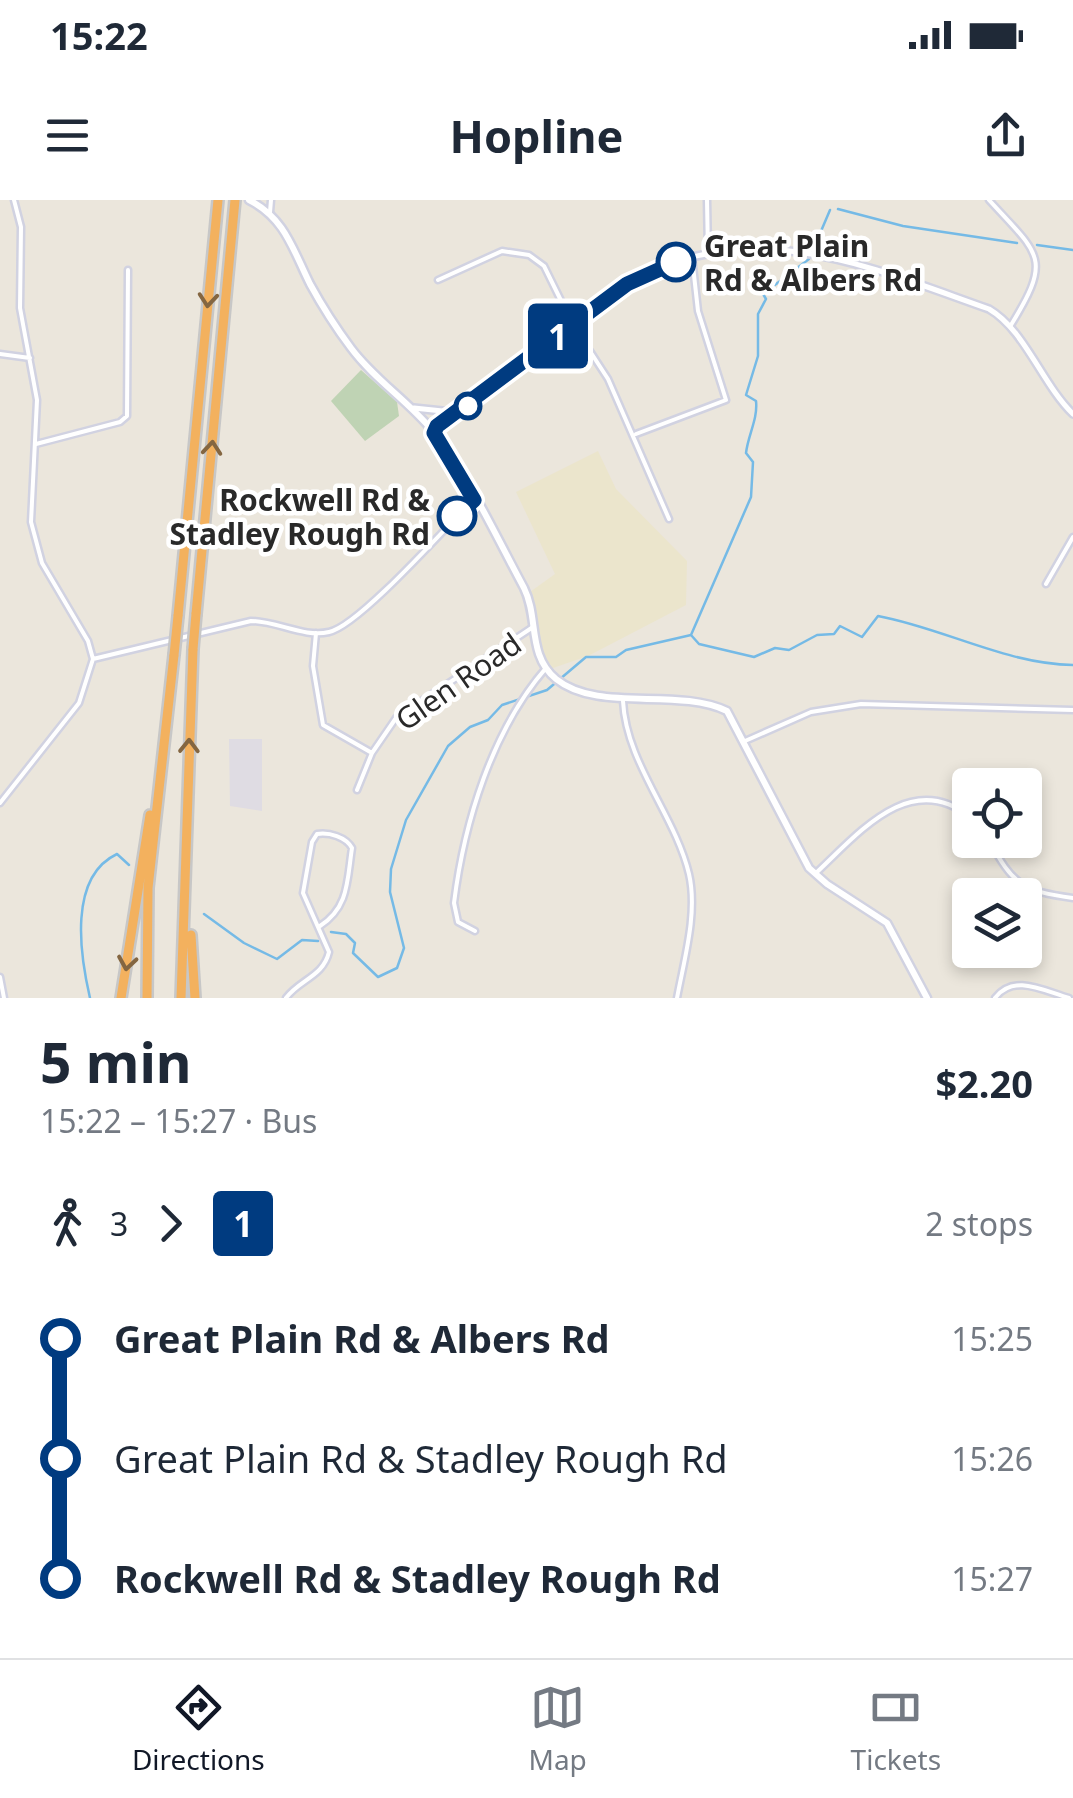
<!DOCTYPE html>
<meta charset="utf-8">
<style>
:root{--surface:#fff;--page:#f6f6f7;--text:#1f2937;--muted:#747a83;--line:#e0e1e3;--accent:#111827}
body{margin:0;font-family:"Noto Sans",sans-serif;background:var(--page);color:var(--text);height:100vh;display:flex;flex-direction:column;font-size:38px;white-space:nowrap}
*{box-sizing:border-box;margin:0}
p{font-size:32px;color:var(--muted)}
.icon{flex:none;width:55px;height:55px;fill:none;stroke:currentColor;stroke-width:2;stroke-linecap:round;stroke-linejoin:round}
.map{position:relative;height:798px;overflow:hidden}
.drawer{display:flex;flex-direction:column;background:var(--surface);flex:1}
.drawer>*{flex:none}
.badge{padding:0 20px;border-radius:8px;font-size:35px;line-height:65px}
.controls{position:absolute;left:952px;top:568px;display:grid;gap:20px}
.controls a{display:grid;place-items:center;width:90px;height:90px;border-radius:10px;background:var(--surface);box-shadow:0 5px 15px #0003;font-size:50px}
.map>.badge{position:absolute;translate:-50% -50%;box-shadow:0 0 0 5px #fff}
.legs{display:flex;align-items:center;gap:15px;height:110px;padding:0 40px;font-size:32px}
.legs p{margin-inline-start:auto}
.head{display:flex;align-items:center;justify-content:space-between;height:170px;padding:0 40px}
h1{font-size:55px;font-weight:700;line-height:75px}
ul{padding:0 40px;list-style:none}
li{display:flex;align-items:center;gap:35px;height:120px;font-size:38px}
li i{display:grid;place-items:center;width:15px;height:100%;margin:0 12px;background:currentColor}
li i::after{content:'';width:25px;height:25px;margin:-12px;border:8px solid;border-radius:50%;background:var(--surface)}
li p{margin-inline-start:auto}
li:first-child i{background:linear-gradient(#0000 50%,currentColor 0)}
li:last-child i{background:linear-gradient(currentColor 50%,#0000 0)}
.status{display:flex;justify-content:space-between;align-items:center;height:70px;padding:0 50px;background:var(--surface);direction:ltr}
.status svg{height:28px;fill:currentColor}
header{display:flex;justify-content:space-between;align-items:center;height:130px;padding:0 40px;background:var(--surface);font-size:45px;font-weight:700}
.tab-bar{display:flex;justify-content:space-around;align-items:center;height:140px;border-top:2px solid var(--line);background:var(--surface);font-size:28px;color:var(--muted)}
.tab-bar a{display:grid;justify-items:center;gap:5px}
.tab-bar .selected{color:var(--accent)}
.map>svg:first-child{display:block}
.industrial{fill:#dfdce3}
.education{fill:#ebe5cc}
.cemetery{fill:#bfd3b4}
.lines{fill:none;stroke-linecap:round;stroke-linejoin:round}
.stream{stroke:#75bae6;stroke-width:2.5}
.minor-casing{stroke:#d1d2e1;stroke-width:9}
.tertiary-casing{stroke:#d1d2e1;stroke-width:10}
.secondary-casing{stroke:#d1d2e1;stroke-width:11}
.motorway-casing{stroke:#c7c7c7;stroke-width:14}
.minor{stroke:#fff;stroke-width:4}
.tertiary{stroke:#fff;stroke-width:5}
.secondary{stroke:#fff;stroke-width:6}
.motorway{stroke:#f3b15e;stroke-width:9}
.motorway-bridge-casing{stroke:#c7c7c7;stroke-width:14;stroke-linecap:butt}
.motorway-bridge{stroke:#f3b15e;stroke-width:9}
.oneway{stroke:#846641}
.line-1-casing{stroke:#fff;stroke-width:22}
.line-1{stroke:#003b80;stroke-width:15}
.stop-1-dot{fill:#fff;stroke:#003b80;stroke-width:5}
.labels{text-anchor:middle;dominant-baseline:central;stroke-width:9;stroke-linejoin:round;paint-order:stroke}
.stop-label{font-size:30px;font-weight:bold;fill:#292929;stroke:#fff;text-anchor:start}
.street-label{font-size:30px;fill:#292929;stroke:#fff}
</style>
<div class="status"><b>15:22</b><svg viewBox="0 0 49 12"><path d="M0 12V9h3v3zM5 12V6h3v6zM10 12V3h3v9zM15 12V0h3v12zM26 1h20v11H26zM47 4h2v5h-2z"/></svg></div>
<header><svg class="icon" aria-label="menu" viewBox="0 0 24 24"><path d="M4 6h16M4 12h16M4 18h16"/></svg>Hopline<svg class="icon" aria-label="share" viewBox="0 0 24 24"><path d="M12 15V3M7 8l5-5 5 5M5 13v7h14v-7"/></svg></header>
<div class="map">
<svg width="1073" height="798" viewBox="0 0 1073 798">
<rect width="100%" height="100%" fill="#ebe6dc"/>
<path class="industrial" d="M 229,539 L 262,539 L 262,611 L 230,606 Z"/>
<path class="education" d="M 598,251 L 616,289 L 687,361 L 686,405 L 588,456 L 550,469 L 542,454 L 530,392 L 555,374 L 516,292 Z"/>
<path class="cemetery" d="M 361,170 L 397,202 L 399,216 L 365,241 L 331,201 Z"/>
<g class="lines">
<path class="stream" d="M 838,9 L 903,26 L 1017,43
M 1037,45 L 1073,50
M 813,50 L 830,10
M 691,435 L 699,444 L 754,457 L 775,448 L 789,450 L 817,435 L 834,434 L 840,426 L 862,437 L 878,416 C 943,428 1006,464 1073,465
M 204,714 L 244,743 L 277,759 L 302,740 L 318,741
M 331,732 L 346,734 L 355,743 L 353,753 L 378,777 L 397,768 L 404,748 L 390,692 L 391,669 L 406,620 L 448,546 L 470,527 L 488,520 L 502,505 L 547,490 L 586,457 L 616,457 L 626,450 L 691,435 L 751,297 L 753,262 L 746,253 C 748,235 758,219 756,201 L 746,195 L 758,156 L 758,114 L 766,99 L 763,94 L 809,59
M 90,798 C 80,755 68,677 117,654 L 129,665"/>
<g class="minor-casing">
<path id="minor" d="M 707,0 L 708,53
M 989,0 C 1039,55 1053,57 1011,125
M 270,12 L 271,0
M 438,80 L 502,51 L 529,55 L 544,66 L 573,125 L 608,179 L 669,319
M 0,154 L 30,158
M 636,234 L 726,200 L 698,111 L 692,57
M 36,244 L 120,222 L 127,216 L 128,70
M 1046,384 L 1073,337
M 316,433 L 313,466 L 323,525 L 372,553
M 93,459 L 251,421 C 277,421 304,438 329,432 C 359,426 447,326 474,299
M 623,501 C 626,563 675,615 689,674 C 698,713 684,760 677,798
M 745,541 L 811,512 L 861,504 L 1073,510
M 357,590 L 372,553 L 396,518 L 533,427
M 0,603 L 79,503 L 93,459 L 88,441 L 42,363 L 31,322 L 37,200 L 20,108 L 21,27 L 14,0
M 989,640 C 1013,685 1023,691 1073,698
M 816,673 C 858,634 910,569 970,617
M 475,731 L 458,722 L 454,703 C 464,623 492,530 546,468
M 0,777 L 4,798
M 286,798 C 300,779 323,777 329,752 L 303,693 L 312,642 L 317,634 C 329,632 346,637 352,648 C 347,681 349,707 320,726
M 995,798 C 1014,773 1044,791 1069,798"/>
</g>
<g class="tertiary-casing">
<path id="tertiary" d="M 414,208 L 452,212
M 435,233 C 442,216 504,179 523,164 C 559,135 598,98 639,77 C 759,16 872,68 989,109 C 1025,130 1042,184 1073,214"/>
</g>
<g class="secondary-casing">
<path id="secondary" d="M 249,0 C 285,18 293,50 310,84 C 322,106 336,128 351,148 C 374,179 407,200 432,230 C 466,271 498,340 524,388 C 539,418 527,455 556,479 C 598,513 677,487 727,511 L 809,668 L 827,684 L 887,723 L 927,798"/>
</g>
<g class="motorway-casing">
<path id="motorway" d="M 196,414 L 235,0
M 178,416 L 218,0
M 191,735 L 195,798
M 121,798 L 150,615
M 147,798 L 148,688 L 174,455
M 181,798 L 193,449"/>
</g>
<use href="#minor" class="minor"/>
<use href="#tertiary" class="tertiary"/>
<use href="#secondary" class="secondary"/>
<use href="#motorway" class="motorway"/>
<g class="motorway-bridge-casing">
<path id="motorway-bridge" d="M 193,449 L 196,414
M 174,455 L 178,416"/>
</g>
<use href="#motorway-bridge" class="motorway-bridge"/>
</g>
<defs><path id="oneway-chevron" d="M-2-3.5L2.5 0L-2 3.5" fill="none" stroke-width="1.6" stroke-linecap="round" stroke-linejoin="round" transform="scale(2.5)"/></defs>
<g class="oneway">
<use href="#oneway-chevron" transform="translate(208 100) rotate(95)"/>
<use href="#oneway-chevron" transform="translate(212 248) rotate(-85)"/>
<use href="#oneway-chevron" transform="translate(189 546) rotate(-89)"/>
<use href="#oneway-chevron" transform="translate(127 763) rotate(99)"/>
</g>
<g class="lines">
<g class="line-1-casing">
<path id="line-1" d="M 457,316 L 474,300 L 434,233 L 437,226 L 627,84 L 676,62"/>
</g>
<use href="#line-1" class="line-1"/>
</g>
<g class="stop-1-dot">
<circle cx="676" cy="62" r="18"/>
<circle cx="468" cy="206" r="12"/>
<circle cx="457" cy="316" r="18"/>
</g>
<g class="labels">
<g class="stop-label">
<text x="704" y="45">Great Plain<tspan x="704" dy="34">Rd &amp; Albers Rd</tspan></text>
<text x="430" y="299" text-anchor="end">Rockwell Rd &amp;<tspan x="430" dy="34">Stadley Rough Rd</tspan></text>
</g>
<g class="street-label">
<text transform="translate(458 481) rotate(-35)">Glen Road</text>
</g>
</g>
</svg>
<div class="controls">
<a><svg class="icon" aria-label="locate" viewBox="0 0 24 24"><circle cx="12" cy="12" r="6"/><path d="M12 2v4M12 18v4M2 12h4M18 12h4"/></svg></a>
<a><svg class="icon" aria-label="layers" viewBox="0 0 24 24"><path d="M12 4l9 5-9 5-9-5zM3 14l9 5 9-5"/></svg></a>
</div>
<b class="badge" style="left:558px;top:136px;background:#003b80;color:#fff">1</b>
</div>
<section class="drawer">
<div class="head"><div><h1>5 min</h1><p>15:22 – 15:27 · Bus</p></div><b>$2.20</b></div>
<div class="legs"><svg class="icon" aria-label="walk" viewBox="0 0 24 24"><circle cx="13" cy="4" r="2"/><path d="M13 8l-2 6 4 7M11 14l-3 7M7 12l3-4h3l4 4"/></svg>3<svg class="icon" aria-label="forward" viewBox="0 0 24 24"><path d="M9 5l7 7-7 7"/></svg><b class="badge" style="background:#003b80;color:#fff">1</b><p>2 stops</p></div>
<ul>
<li><i style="color:#003b80"></i><b>Great Plain Rd &amp; Albers Rd</b><p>15:25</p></li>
<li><i style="color:#003b80"></i><span>Great Plain Rd &amp; Stadley Rough Rd</span><p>15:26</p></li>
<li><i style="color:#003b80"></i><b>Rockwell Rd &amp; Stadley Rough Rd</b><p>15:27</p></li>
</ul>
</section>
<nav class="tab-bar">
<a class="selected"><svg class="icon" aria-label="directions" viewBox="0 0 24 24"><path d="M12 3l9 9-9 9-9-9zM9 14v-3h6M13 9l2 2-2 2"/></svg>Directions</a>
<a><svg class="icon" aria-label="map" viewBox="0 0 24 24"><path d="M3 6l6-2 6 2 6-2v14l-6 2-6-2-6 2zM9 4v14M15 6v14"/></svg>Map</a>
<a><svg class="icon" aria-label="tickets" viewBox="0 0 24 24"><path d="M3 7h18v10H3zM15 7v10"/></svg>Tickets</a>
</nav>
